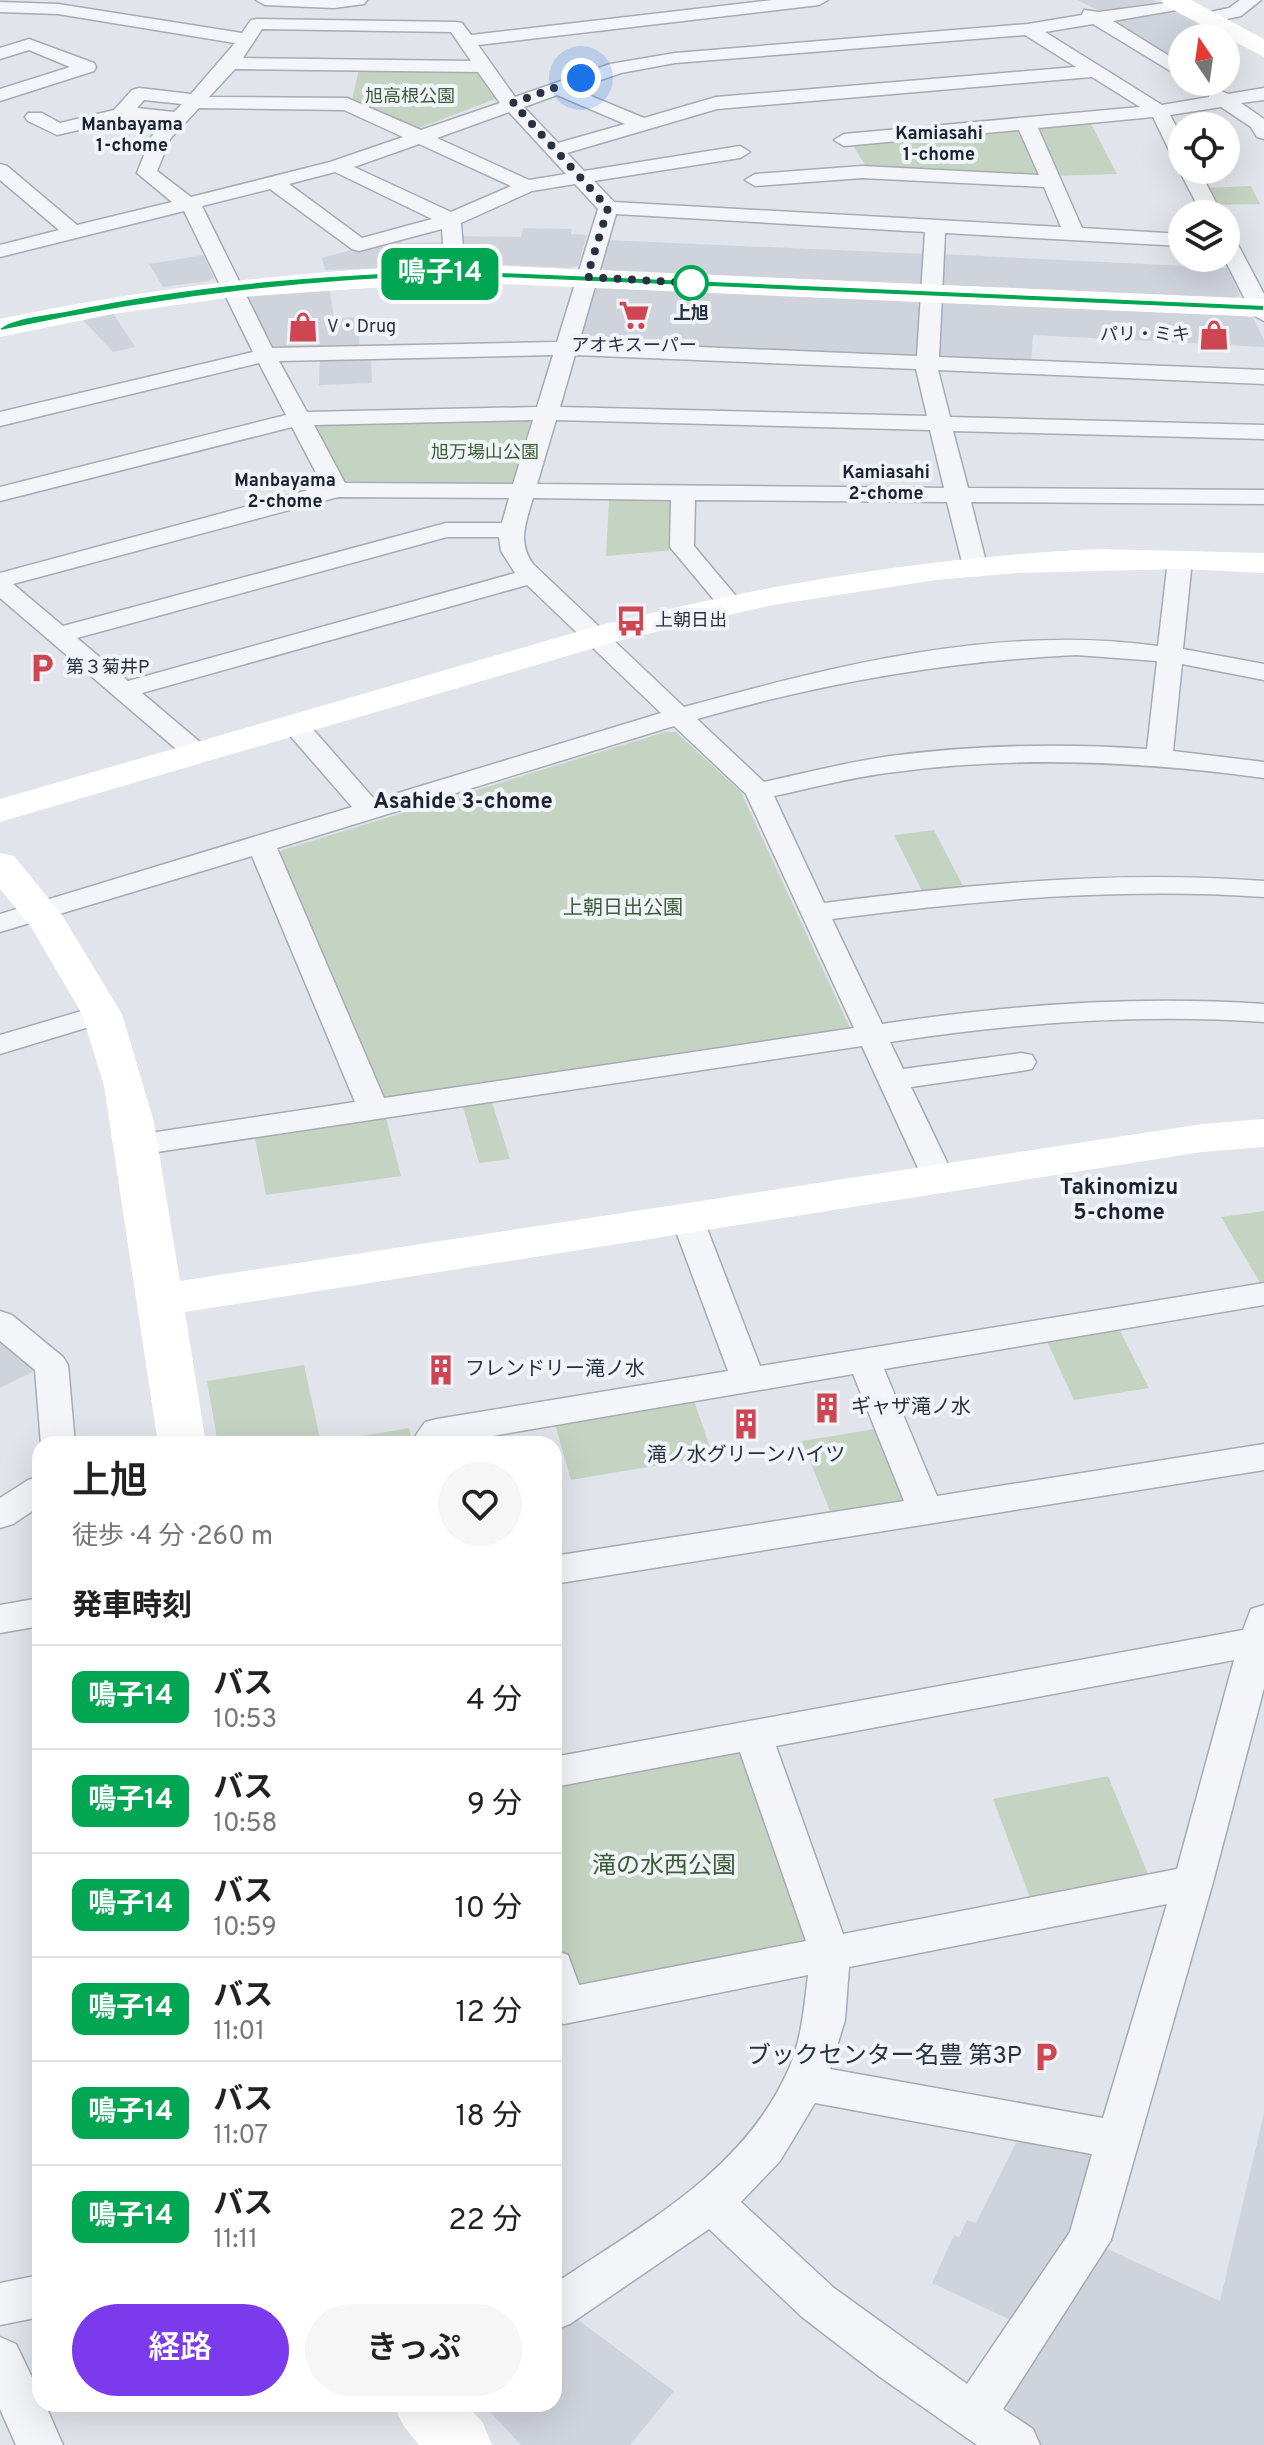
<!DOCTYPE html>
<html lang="ja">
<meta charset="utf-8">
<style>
:root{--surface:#fff;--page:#f6f6f6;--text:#222;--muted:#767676;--line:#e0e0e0;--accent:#7c3aed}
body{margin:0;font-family:Overpass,"Noto Sans JP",sans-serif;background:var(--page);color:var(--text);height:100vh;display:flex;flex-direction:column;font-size:30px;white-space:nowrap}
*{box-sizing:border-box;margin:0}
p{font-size:26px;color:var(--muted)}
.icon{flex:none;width:44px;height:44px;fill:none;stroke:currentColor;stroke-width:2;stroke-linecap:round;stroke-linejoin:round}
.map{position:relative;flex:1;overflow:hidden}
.panel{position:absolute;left:32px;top:1436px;width:530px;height:976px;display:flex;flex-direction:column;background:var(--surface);border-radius:24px;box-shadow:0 8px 32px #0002}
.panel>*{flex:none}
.badge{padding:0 16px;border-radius:12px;font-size:28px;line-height:52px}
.needle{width:52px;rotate:347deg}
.tools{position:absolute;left:1168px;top:24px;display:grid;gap:16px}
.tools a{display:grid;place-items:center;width:72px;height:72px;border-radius:50%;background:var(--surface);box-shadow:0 8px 32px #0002;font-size:40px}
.you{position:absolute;width:40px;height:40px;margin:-20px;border:6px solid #fff;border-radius:50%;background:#1a73e8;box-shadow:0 0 0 12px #1a73e833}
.map>.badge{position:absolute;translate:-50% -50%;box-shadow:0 0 0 4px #fff}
h2{padding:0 40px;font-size:30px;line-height:72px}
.round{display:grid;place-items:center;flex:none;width:84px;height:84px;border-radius:42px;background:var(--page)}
.head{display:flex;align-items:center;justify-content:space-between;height:136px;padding:0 40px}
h1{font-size:38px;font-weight:600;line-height:60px}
.cta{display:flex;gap:16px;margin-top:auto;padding:16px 40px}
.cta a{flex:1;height:92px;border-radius:48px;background:var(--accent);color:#fff;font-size:32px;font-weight:600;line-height:92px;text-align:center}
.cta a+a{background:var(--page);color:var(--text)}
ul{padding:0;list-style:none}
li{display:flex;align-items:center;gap:24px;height:104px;padding:0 40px;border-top:2px solid var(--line)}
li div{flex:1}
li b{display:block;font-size:30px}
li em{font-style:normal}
li .badge{min-width:88px;font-weight:700;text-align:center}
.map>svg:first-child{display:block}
.built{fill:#cfd3dc}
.green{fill:#c5d4c2}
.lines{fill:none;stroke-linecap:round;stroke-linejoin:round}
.street-casing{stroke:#a6abb4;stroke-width:3}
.street{fill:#f4f5f8;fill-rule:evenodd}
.secondary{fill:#fff;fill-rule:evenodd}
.line{fill:#00a651;stroke:#fff;stroke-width:2}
.walk{stroke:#293141;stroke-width:8;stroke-dasharray:0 14.4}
.stop-dot{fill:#fff;stroke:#00a651;stroke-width:4}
.labels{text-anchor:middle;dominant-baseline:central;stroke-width:8;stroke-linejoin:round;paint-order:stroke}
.far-park-label{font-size:18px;fill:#3c5d36;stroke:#f0f3f7}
.far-neighbourhood-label{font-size:18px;font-weight:bold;fill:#1b2232;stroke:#f0f3f7}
.far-stop-label{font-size:18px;font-weight:bold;fill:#293141;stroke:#f0f3f7}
.far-poi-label{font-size:18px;fill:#293141;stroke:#f0f3f7;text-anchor:start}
.park-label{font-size:20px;fill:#3c5d36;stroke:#f0f3f7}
.poi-label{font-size:20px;fill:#293141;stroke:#f0f3f7;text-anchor:start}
.neighbourhood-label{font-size:22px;font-weight:bold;fill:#1b2232;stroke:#f0f3f7}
.near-park-label{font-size:24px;fill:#3c5d36;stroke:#f0f3f7}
.near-poi-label{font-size:24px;fill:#293141;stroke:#f0f3f7;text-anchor:end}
</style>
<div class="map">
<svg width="1264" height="2445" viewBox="0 0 1264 2445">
<rect width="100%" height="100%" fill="#e1e4ea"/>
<path class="built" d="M 1077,0 L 1153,0 L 1157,2 L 1102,12 Z
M 1168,10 L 1175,11 L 1224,38 L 1182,38 L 1182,53 L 1165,57 L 1109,21 Z
M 523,228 L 572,229 L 571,234 L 587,235 L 578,266 L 569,268 L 457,263 L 456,236 L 521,237 Z
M 402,236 L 402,243 L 448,242 L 449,263 L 443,266 L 325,270 L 322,258 Z
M 605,240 L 926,254 L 925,281 L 918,284 L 606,270 L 598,266 Z
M 940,254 L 1227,268 L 1240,295 L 1234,298 L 945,285 L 938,282 Z
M 203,255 L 214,278 L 209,281 L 163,287 L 149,264 Z
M 598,286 L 917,301 L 924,304 L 919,355 L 910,359 L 575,342 L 589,290 Z
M 329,287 L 334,318 L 360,317 L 359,350 L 275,352 L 268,348 L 243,298 L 249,294 Z
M 945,302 L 1246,316 L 1253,318 L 1264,340 L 1264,347 L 1033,335 L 1031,364 L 939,360 L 934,305 Z
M 113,313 L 135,347 L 113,352 L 82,319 Z
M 371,355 L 372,383 L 319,385 L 320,357 Z
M 0,1335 L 40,1368 L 0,1388 Z
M 1264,2113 L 1264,2445 L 1043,2445 L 1012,2425 L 1003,2395 L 1103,2247 L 1220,2301 Z
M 1021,2133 L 1085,2145 L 1095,2161 L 1074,2236 L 1017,2323 L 932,2283 L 954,2235 L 959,2237 L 967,2220 L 976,2223 Z
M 570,2314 L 674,2391 L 630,2445 L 521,2445 L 483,2404 L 554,2404 L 554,2325 Z"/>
<path class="green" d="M 359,69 L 477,71 L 498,98 L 419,128 L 411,128 L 352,100 Z
M 1089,120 L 1117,174 L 1055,176 L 1035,128 Z
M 1024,129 L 1043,175 L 867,168 L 852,144 Z
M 1251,186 L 1260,204 L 1214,205 L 1205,188 Z
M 531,420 L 512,484 L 340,484 L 309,426 L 317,422 Z
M 609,499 L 669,500 L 676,504 L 675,550 L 606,556 Z
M 665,732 L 676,732 L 741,792 L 850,1028 L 845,1034 L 393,1101 L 379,1097 L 277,856 L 282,850 Z
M 934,830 L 964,888 L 923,893 L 894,835 Z
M 491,1099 L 510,1159 L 479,1163 L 462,1103 Z
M 385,1114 L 401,1176 L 266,1195 L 254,1133 Z
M 1264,1211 L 1264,1286 L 1262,1286 L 1221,1217 Z
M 1117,1325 L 1149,1388 L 1074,1400 L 1045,1337 Z
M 304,1365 L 321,1443 L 409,1428 L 413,1444 L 218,1444 L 207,1381 Z
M 692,1395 L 713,1456 L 571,1480 L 553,1418 Z
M 881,1428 L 908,1494 L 900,1506 L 832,1516 L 802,1441 Z
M 739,1746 L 813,1932 L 805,1948 L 586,1991 L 570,1982 L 554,1921 L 554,1780 Z
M 1108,1776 L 1150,1879 L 1032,1903 L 993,1799 Z"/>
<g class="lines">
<g class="street-casing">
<path id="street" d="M 256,0 L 367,0 L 364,4 L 334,8 L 265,5 Z
M 773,0 L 828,0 L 819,5 L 478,45 L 515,97 L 610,64 L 675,53 L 1028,24 L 1082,15 L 1084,10 L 1099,12 L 1188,0 L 1191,4 L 1188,8 L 1113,21 L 1182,64 L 1182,78 L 1093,24 L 1045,32 L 1162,105 L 1209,97 L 1210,91 L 1217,89 L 1228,94 L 1264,88 L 1264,100 L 1241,103 L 1264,119 L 1264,139 L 1257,137 L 1251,127 L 1221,107 L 1170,115 L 1182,137 L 1182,162 L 1172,156 L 1153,117 L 1038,128 L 1082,228 L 1182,234 L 1182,246 L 945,233 L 939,357 L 1264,370 L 1264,384 L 938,370 L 950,417 L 1264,425 L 1264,439 L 953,431 L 968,488 L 1264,490 L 1264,504 L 971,502 L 987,566 L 984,571 L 966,571 L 963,566 L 947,502 L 695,500 L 694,546 L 741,602 L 738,607 L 720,607 L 670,547 L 671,500 L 533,498 C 526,522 517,542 533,564 L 684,707 C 837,665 999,624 1158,646 L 1168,560 L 1171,555 L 1189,555 L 1192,560 L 1183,649 L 1264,664 L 1264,680 L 1182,664 L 1173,751 L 1264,762 L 1264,778 C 1139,761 1013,755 887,773 C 849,778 811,788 774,796 L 824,903 C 971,884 1116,870 1264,881 L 1264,897 C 1119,887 976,900 832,919 L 882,1024 C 1009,1005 1135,995 1264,1004 L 1264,1022 C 1138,1013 1015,1023 890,1042 L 903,1069 L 1021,1053 L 1032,1055 L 1036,1062 L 1032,1069 L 1021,1071 L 911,1087 L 955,1179 L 950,1186 L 939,1189 L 928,1186 L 923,1179 L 862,1046 L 137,1155 L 126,1152 L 121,1145 L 126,1138 L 137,1135 L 355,1102 L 252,856 L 0,932 L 0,914 L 352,807 L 286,731 L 282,725 L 286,719 L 304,719 L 375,800 L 661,713 L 527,585 L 142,693 L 207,748 L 211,754 L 207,760 L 189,760 L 0,598 L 0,573 L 323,486 L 292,427 L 0,501 L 0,487 L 286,415 L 259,363 L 0,426 L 0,412 L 253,352 L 184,211 L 0,257 L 0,245 L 59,230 L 0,180 L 0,164 L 7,166 L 77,225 L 172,202 L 137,173 L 151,137 L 165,122 L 121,120 L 57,135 L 28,121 L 25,117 L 28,113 L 42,113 L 60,123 L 114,110 L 132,90 L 139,88 L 191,94 L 235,43 L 58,14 L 0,12 L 0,2 L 58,4 L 242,33 L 251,20 L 257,19 L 456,22 L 462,23 L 471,35 ZM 262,29 L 451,32 L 471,61 L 243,58 ZM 1025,35 L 1076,67 L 716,97 L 644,118 L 574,89 L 621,73 L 675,63 ZM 235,69 L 478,72 L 500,103 L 421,130 L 347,98 L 209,97 ZM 1092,77 L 1140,107 L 844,134 L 834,140 L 844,146 L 1019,130 L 1039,175 L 862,166 L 755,174 L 745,180 L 755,186 L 862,178 L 1044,187 L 1061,227 L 614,202 L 594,181 L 740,158 L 750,152 L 740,146 L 584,171 L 567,153 L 717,109 ZM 557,95 L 625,124 L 558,143 L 524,107 ZM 144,100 L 182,104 L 174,112 L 137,108 ZM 199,108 L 344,110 L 403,137 L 330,162 L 191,197 L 157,171 L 170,139 ZM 509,112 L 566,174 L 529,180 L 437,138 ZM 419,144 L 511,186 L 451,212 L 354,167 ZM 335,172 L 432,219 L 362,238 L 289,184 ZM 575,184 L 598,209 L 557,342 L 272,348 L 202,206 L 270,189 L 352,249 L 359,251 L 442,229 L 445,273 L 455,279 L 465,273 L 461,223 L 532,191 ZM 616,214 L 925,232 L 917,356 L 579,342 ZM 553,355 L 537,407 L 307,412 L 279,361 ZM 575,355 L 916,369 L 927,416 L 560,407 ZM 533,420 L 513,484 L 345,483 L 314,425 ZM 556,420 L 930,430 L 944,488 L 537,484 ZM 338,497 L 509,498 L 502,523 L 446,523 L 63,626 L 13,584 ZM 447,537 L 499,537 L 501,551 L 515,573 L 128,681 L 77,638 ZM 1076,655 L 1157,661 L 1147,749 C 1061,743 975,745 890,756 C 847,762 806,773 764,782 L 697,719 C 822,683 947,661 1076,655 ZM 674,726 L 746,794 L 854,1028 L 384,1098 L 277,848 Z
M 1240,0 L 1261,0 L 1241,16 L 1207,23 L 1198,18 L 1201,14 L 1229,8 Z
M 29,39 L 94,63 L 96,67 L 94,71 L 0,101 L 0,89 L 70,67 L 29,50 L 0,59 L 0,48 Z
M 1182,166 L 1182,170 L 1199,170 L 1222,214 L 1202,214 L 1179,170 Z
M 1226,235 L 1236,241 L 1264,294 L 1264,321 L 1253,315 L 1224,258 Z
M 102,1005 L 112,1008 L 117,1014 L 112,1020 L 0,1054 L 0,1035 Z
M 687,1207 L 698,1210 L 703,1218 L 760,1366 L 1264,1283 L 1264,1305 L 884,1369 L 937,1496 L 1264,1444 L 1264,1470 L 554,1584 L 554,1556 L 904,1501 L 853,1374 L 446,1444 L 410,1444 L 425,1422 L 437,1419 L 728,1371 L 671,1218 L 676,1210 Z
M 0,1311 L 12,1315 L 63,1357 L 68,1365 L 75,1444 L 41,1444 L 35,1370 L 0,1341 Z
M 40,1476 L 40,1506 L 13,1524 L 0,1528 L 0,1498 L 28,1480 Z
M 40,1598 L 40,1626 L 0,1633 L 0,1605 Z
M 1264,1605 L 1264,1688 L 1213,1882 L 1111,2240 L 1003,2409 L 1033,2429 L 1040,2445 L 977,2445 L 880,2377 L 802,2317 L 709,2229 L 570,2324 L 554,2330 L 554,2284 C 640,2226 739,2174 785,2077 C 801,2046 804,2009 808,1975 L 564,2024 L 554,2020 L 554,1950 L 568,1955 L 579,1985 L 806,1941 L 740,1752 L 554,1787 L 554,1757 L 1243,1630 L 1251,1609 ZM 1234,1660 L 1177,1869 L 843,1934 L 776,1746 ZM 1167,1904 L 1103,2118 L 830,2069 L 845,2020 L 849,1967 ZM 815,2103 L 1092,2154 L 1070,2232 L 967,2384 L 834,2288 L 741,2202 L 780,2161 Z
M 40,2275 L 40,2317 L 0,2325 L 0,2283 Z
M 0,2337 L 16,2344 L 40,2394 L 40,2404 L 45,2404 L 63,2445 L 16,2445 L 0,2409 Z"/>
</g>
<use href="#street" class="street"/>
<path class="secondary" d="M 1161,0 L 1191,0 L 1264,39 L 1264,57 L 1164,5 Z
M 455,264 L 1264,299 L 1264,317 L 455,282 L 226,298 L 113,314 L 0,337 L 0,319 C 150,287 301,271 455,264 Z
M 1099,549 L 1264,553 L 1264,573 L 1182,569 L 1017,573 L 936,580 L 773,605 L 625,639 L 0,822 L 0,799 L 601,625 C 766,584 929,557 1099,549 Z
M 0,853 L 14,856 L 62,915 L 122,1014 L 154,1122 L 180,1281 L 1202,1124 L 1264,1119 L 1264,1147 L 1202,1152 L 185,1312 L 206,1444 L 158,1444 L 104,1086 L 82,1014 L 31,927 L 0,889 Z
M 393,2404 L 466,2404 L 483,2423 L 492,2445 L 419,2445 L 403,2425 Z"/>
</g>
<path class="line" d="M 455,270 L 1264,305 L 1264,311 L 455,276 C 301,280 151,299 0,331 L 0,328 C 13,317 44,315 65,311 C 193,284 324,274 455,270 Z"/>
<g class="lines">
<path class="walk" d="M 581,78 L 513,103 L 608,208 L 587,277 L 691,283"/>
</g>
<defs>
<g id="supermarket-bare" transform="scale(2.4)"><path d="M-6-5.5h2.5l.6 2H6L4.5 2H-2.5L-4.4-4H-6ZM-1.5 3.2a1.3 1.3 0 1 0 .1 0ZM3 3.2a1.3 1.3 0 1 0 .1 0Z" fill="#cf4653" stroke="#f0f3f7" stroke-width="2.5" paint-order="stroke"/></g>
<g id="shop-bare" transform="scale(2.4)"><path d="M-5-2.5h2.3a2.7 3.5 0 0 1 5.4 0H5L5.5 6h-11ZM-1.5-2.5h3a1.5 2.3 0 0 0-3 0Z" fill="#cf4653" stroke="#f0f3f7" stroke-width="2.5" paint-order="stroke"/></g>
<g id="bus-bare" transform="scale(2.4)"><path d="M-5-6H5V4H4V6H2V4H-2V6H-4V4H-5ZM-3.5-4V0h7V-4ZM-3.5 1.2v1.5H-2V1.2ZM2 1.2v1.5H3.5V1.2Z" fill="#cf4653" stroke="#f0f3f7" stroke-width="2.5" paint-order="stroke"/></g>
<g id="parking-bare" transform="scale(2.4)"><path d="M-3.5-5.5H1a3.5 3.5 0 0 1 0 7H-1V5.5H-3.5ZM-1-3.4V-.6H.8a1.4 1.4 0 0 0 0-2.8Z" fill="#cf4653" stroke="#f0f3f7" stroke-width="2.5" paint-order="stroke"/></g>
<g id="building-bare" transform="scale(2.4)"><path d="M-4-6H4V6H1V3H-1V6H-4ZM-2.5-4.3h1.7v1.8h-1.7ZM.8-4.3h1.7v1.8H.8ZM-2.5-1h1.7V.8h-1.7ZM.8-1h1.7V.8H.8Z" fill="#cf4653" stroke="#f0f3f7" stroke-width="2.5" paint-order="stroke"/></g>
</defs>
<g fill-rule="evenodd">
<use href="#supermarket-bare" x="634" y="315"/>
<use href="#shop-bare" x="303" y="327"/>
<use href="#shop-bare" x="1214" y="335"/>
<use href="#bus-bare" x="631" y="621"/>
<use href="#parking-bare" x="42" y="668"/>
<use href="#building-bare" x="441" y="1370"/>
<use href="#building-bare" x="827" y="1408"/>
<use href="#building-bare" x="746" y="1424"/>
<use href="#parking-bare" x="1046" y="2057"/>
</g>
<circle class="stop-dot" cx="691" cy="283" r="16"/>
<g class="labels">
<g class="far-park-label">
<text x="410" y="97">旭高根公園</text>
<text x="485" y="453">旭万場山公園</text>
</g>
<g class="far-neighbourhood-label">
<text x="132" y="125">Manbayama<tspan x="132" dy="21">1-chome</tspan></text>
<text x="939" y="134">Kamiasahi<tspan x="939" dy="21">1-chome</tspan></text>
<text x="886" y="473">Kamiasahi<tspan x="886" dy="21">2-chome</tspan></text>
<text x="285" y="481">Manbayama<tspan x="285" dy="21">2-chome</tspan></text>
</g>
<g class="far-stop-label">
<text x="691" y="314">上旭</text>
</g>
<g class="far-poi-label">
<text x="327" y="327">V・Drug</text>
<text x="1190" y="335" text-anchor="end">パリ・ミキ</text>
<text x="634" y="346" text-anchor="middle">アオキスーパー</text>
<text x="655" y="621">上朝日出</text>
<text x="66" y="668">第３菊井P</text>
</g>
<g class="park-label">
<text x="623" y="909">上朝日出公園</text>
</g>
<g class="poi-label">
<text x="465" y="1370">フレンドリー滝ノ水</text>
<text x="851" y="1408">ギャザ滝ノ水</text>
<text x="746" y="1456" text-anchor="middle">滝ノ水グリーンハイツ</text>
</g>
<g class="neighbourhood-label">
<text x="463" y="802">Asahide 3-chome</text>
<text x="1119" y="1188">Takinomizu<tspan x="1119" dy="25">5-chome</tspan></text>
</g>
<g class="near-park-label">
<text x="664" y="1867">滝の水西公園</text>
</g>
<g class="near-poi-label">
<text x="1022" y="2057">ブックセンター名豊 第3P</text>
</g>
</g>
</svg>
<div class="tools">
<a><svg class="needle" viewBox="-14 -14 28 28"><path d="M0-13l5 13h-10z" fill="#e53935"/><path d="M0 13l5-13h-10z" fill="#767676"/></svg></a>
<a><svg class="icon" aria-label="locate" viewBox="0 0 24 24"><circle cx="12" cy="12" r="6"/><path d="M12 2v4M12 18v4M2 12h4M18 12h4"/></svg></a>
<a><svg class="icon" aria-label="layers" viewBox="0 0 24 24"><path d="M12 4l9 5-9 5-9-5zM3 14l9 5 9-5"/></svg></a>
</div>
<div class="you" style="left:581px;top:78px"></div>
<b class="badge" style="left:440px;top:274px;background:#00a651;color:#fff">鳴子14</b>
<section class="panel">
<div class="head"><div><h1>上旭</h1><p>徒歩 · 4 分 · 260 m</p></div><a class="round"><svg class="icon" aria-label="heart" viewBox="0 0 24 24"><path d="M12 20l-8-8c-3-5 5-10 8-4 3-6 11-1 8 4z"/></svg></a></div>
<h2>発車時刻</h2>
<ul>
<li><span class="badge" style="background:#00a651;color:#fff">鳴子14</span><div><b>バス</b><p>10:53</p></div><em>4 分</em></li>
<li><span class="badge" style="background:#00a651;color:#fff">鳴子14</span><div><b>バス</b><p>10:58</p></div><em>9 分</em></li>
<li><span class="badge" style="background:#00a651;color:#fff">鳴子14</span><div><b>バス</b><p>10:59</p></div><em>10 分</em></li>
<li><span class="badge" style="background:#00a651;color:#fff">鳴子14</span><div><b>バス</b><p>11:01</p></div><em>12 分</em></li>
<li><span class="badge" style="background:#00a651;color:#fff">鳴子14</span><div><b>バス</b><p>11:07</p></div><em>18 分</em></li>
<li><span class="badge" style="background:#00a651;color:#fff">鳴子14</span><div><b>バス</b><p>11:11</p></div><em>22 分</em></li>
</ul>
<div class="cta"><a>経路</a><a>きっぷ</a></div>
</section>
</div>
